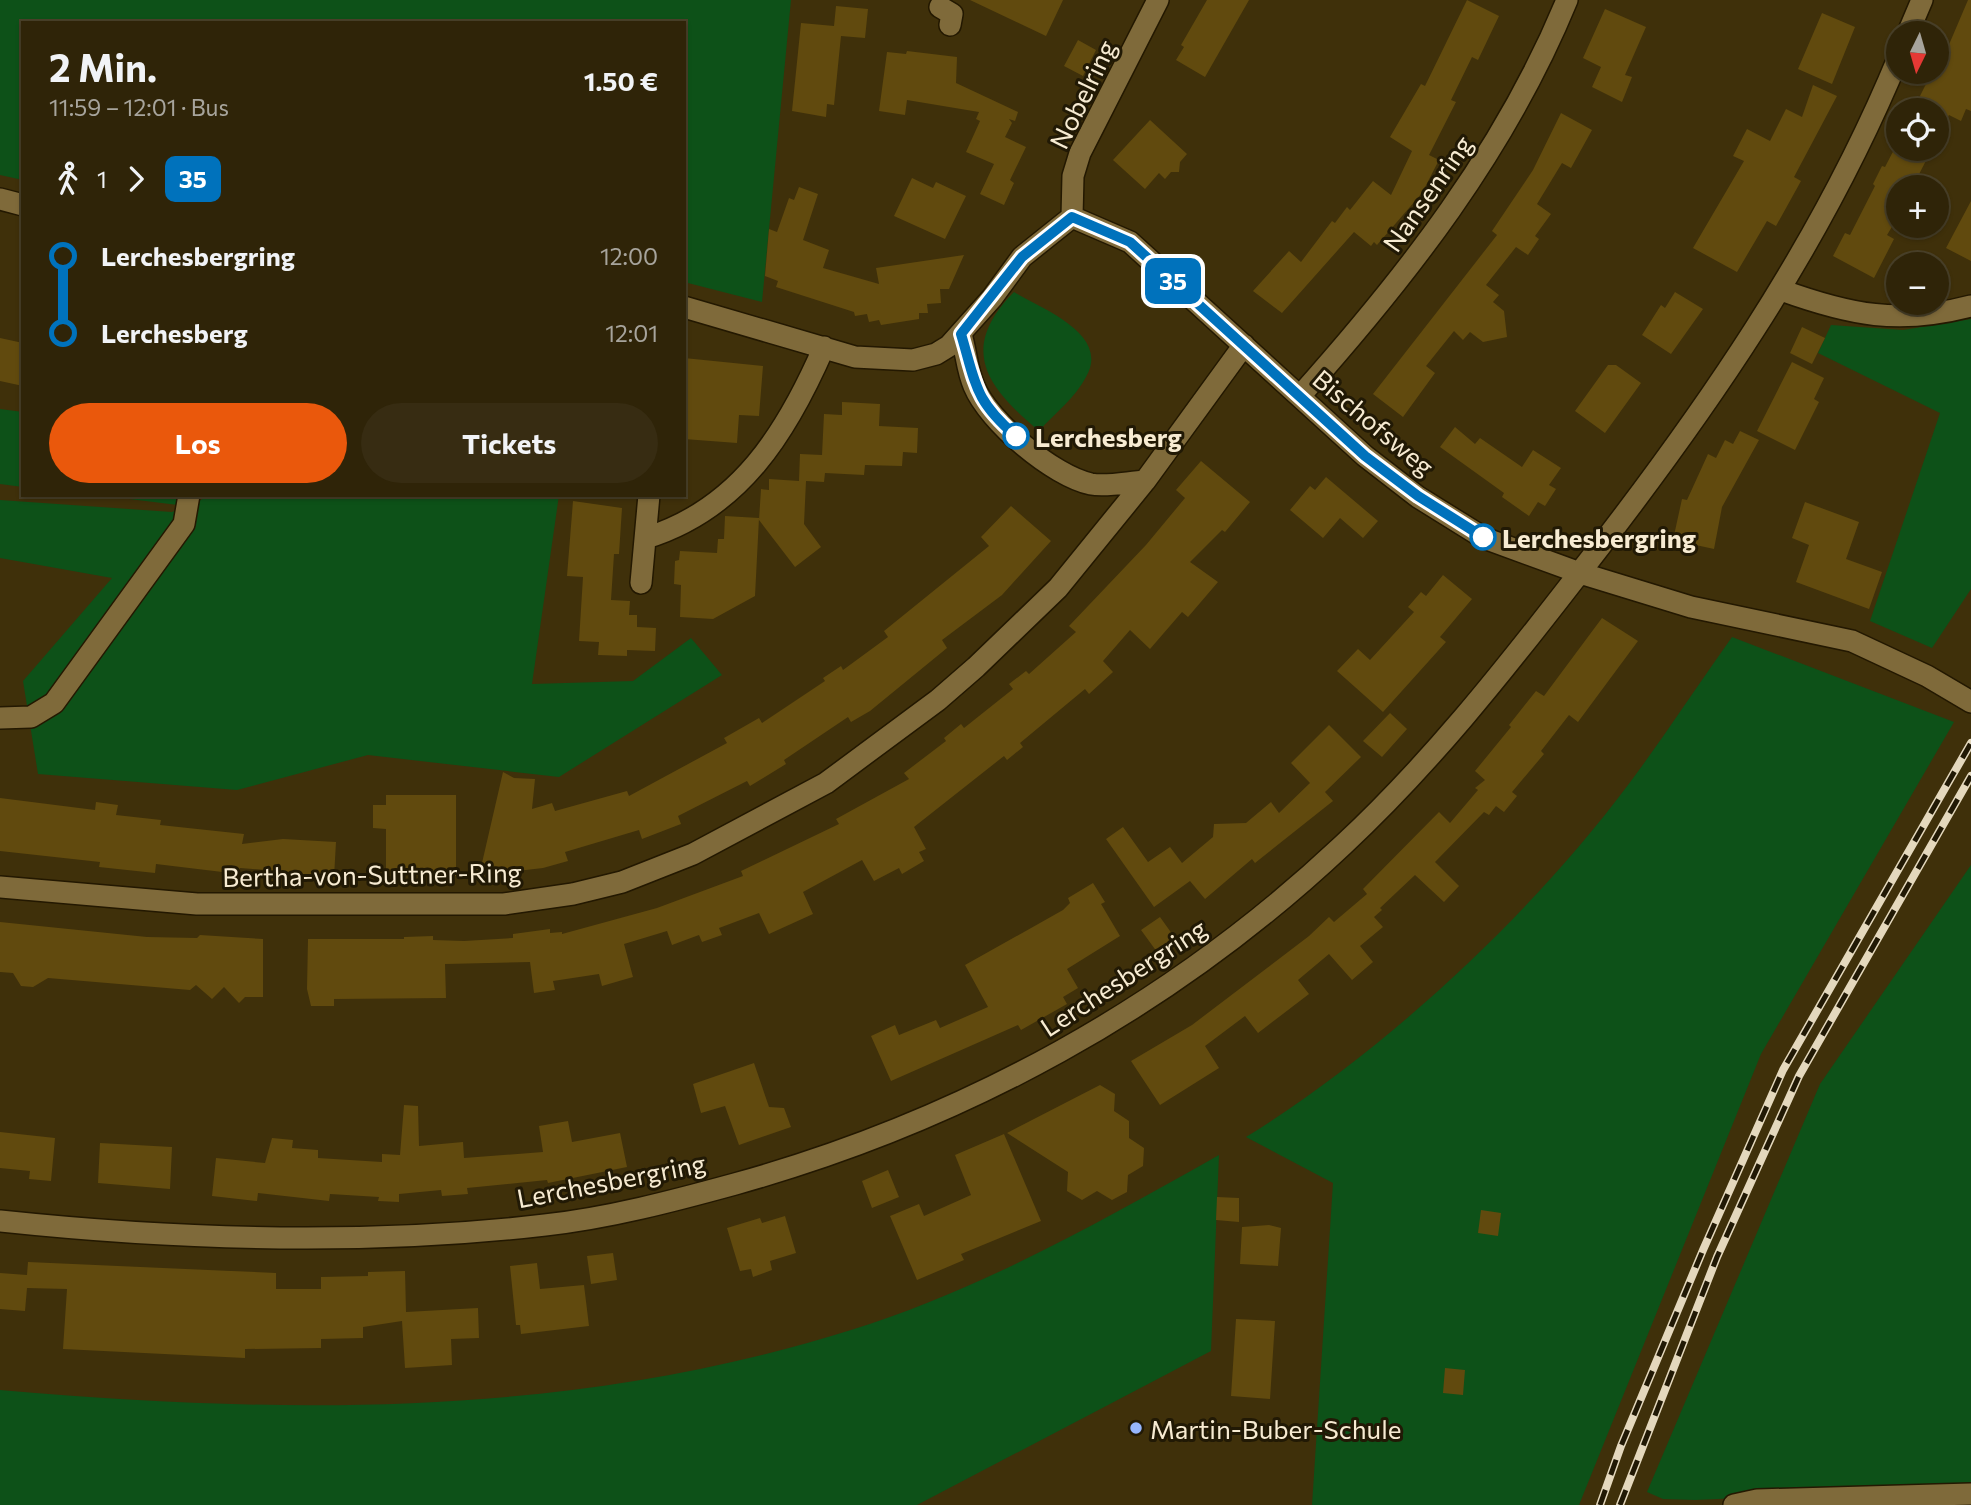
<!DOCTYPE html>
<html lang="de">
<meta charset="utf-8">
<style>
:root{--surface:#2f2408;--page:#372c12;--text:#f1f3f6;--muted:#a7a49c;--line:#4a4129;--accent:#ea580c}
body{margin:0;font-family:Commissioner,sans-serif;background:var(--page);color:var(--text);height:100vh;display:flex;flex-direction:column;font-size:26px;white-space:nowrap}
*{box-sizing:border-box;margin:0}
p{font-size:23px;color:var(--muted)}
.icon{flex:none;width:38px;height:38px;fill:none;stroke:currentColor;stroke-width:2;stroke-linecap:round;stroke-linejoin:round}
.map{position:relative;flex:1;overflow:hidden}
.sheet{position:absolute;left:21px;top:21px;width:665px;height:476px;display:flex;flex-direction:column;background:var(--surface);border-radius:0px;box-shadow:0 2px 5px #0004,0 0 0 2px var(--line)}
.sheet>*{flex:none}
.badge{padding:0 14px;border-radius:10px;font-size:24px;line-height:46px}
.needle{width:46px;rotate:185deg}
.buttons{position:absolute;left:1886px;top:21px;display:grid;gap:14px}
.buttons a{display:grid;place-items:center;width:63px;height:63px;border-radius:50%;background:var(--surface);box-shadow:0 2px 5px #0004,0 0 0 2px var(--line);font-size:35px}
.map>.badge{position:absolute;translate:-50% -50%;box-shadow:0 0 0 4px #fff}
.legs{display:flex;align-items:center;gap:10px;height:77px;padding:0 28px;font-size:23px}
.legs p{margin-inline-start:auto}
.summary{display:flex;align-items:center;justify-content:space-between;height:119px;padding:0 28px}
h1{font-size:38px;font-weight:700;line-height:52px}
.primary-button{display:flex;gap:14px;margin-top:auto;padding:14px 28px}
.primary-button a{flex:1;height:80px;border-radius:42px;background:var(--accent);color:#fff;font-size:28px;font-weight:700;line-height:80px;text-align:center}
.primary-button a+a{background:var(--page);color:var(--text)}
ul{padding:0 28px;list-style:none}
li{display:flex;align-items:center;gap:24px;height:77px;font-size:26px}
li i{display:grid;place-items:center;width:10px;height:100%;margin:0 9px;background:currentColor}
li i::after{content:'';width:18px;height:18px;margin:-9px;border:5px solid;border-radius:50%;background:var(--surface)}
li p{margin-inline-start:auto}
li:first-child i{background:linear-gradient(#0000 50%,currentColor 0)}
li:last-child i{background:linear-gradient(currentColor 50%,#0000 0)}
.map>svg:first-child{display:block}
.green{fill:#0d5118}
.building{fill:#614a0e}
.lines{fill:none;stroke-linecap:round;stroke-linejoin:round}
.minor-casing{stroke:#231801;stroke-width:24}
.minor{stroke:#7f6a3a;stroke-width:21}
.rail-casing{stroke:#e4d8bd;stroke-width:8}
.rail{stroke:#211905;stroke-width:5;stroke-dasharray:16;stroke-linecap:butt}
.line-1-casing{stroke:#fff;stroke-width:16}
.line-1{stroke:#0072bc;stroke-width:10}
.stop-1-dot{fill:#fff;stroke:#0072bc;stroke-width:3.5}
.poi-dot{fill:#96b6fd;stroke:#211905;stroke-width:2.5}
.labels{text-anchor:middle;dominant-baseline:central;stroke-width:6;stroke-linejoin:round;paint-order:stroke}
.street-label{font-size:26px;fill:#f7ebd2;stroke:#211905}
.stop-label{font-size:26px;font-weight:bold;fill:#f7ebd2;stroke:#211905;text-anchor:start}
.poi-label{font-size:26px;fill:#f7ebd2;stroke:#211905;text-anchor:start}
</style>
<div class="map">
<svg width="1971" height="1505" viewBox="0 0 1971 1505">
<rect width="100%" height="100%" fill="#3f300a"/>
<path class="green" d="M 0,0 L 791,0 L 762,302 L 684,282 L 684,23 L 23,23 L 23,180 L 0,175 Z
M 1014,292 C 1042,309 1111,334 1086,377 C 1076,397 1054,414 1039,431 C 988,388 957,350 1014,292 Z
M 1971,319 L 1971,589 L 1932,648 L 1870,621 L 1940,413 L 1818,353 L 1831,325 L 1903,330 Z
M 0,409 L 23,412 L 23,487 L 0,484 Z
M 97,495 L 180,495 L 178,505 Z
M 212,495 L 559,495 L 532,684 L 633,681 L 691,638 L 722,675 L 559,777 L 368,755 L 237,790 L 38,774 L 23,681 L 112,578 L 0,558 L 0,500 L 172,512 Z
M 1732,637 L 1954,722 L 1761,1054 L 1579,1505 L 1312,1505 L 1333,1183 L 1246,1137 C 1385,1051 1530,916 1628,785 C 1664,737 1697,686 1732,637 Z
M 1971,865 L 1971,1488 L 1695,1500 L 1663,1499 L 1647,1492 L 1820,1084 Z
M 1219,1155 L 1211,1351 L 917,1505 L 0,1505 L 0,1390 C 291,1415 570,1418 851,1330 C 982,1289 1100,1222 1219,1155 Z"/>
<path class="building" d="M 970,0 L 1063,0 L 1046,36 Z
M 1207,0 L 1249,0 L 1205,77 L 1176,60 L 1184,47 L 1181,45 Z
M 1467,0 L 1499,16 L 1478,60 L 1472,57 L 1451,100 L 1456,102 L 1429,155 L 1439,160 L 1422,193 L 1377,245 L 1374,242 L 1371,246 L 1354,232 L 1282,313 L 1253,291 L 1289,251 L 1301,262 L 1332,221 L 1335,223 L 1347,207 L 1350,210 L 1373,181 L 1391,195 L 1412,151 L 1390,137 L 1421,84 L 1425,86 Z
M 1968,0 L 1971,0 L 1971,111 L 1966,109 L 1961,121 L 1949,115 L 1937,138 L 1937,110 L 1913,110 L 1932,72 L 1937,72 L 1938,58 L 1942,61 Z
M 836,6 L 868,9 L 865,38 L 841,36 L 834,105 L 827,104 L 826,117 L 792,111 L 801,23 L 834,26 Z
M 1605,9 L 1646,27 L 1625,75 L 1632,77 L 1622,102 L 1592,87 L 1601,67 L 1583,58 Z
M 1822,13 L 1855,27 L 1832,84 L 1798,69 Z
M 1078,40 L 1096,50 L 1083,76 L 1064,66 Z
M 907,51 L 957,57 L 956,83 L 1018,112 L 1015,121 L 1009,119 L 1012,123 L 1005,137 L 1026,147 L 1010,180 L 1014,183 L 1004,205 L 980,194 L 994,164 L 966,152 L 980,121 L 976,119 L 979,112 L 907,100 L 905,115 L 879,111 L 887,52 L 906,54 Z
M 1813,85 L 1837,96 L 1794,177 L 1801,181 L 1776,226 L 1767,221 L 1737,272 L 1693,248 L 1744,161 L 1733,156 L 1747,129 L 1770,141 L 1786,109 L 1802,117 Z
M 1561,113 L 1592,130 L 1571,168 L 1562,163 L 1537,204 L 1551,214 L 1535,236 L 1539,239 L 1528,255 L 1516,247 L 1486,285 L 1499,295 L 1493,302 L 1504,311 L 1507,337 L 1483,342 L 1470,332 L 1463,340 L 1454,331 L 1426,366 L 1435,373 L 1403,417 L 1373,394 L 1497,235 L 1492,231 L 1533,170 Z
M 1150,120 L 1187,154 L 1180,162 L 1179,172 L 1171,172 L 1165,179 L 1159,173 L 1145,189 L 1113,160 Z
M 1899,140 L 1899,149 L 1932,149 L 1915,182 L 1908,179 L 1904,187 L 1899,187 L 1899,196 L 1888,216 L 1896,220 L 1887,235 L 1894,239 L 1874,278 L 1833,256 L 1845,233 L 1850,235 L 1875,186 L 1873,184 L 1882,166 L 1885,167 Z
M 912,178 L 933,188 L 936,182 L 966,196 L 945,239 L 894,216 Z
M 799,187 L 818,194 L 803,240 L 829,250 L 823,268 L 879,284 L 876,268 L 964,255 L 949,289 L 940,289 L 941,303 L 927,304 L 928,313 L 919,313 L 919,319 L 881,325 L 879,320 L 869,322 L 867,314 L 855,316 L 854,312 L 776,287 L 778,281 L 765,276 L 769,229 L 777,232 L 789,198 L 794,200 Z
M 1971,201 L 1971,261 L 1946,248 Z
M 1675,292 L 1703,309 L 1671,354 L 1642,335 L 1661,305 L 1665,308 Z
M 1802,327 L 1825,338 L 1812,364 L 1790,353 Z
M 0,338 L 23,343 L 23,386 L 0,381 Z
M 684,358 L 763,366 L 759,416 L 739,415 L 737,443 L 684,439 Z
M 1792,362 L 1824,378 L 1814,399 L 1819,402 L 1795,450 L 1757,431 Z
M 1608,365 L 1616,365 L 1641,383 L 1605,433 L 1575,411 Z
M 842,402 L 880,404 L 879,426 L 918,428 L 917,453 L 903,452 L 902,466 L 865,465 L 864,475 L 825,473 L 824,482 L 806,481 L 804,524 L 821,547 L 795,567 L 759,520 L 761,489 L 769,490 L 769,479 L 799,481 L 800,454 L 822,455 L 824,414 L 842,415 Z
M 1455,427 L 1475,444 L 1480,438 L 1522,467 L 1533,450 L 1561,468 L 1549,485 L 1556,489 L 1545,506 L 1538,502 L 1529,516 L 1502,497 L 1504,493 L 1440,447 Z
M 1740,431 L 1759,440 L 1722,507 L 1714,549 L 1673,540 L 1682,499 L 1687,500 L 1708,454 L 1716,458 L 1725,440 L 1733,444 Z
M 1201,461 L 1250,502 L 1225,532 L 1222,530 L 1190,562 L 1218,582 L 1188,617 L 1182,612 L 1150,649 L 1130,630 L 1103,661 L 1113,672 L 1089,694 L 1085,689 L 1020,743 L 1023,747 L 1007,760 L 1004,756 L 914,827 L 926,849 L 919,852 L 924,861 L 902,874 L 899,868 L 874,881 L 862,860 L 803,892 L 813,914 L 769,934 L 759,913 L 719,928 L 722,935 L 702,942 L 699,935 L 672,945 L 667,931 L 624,944 L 633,977 L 602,986 L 599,974 L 553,981 L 555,990 L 534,993 L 530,962 L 445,964 L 446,998 L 334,999 L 334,1006 L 311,1006 L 307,989 L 308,939 L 404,939 L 404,937 L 433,936 L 433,940 L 464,941 L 513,938 L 513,934 L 550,929 L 550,933 L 562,932 L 562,934 L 657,908 L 743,876 L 741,871 L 839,824 L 836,819 L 909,779 L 904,773 L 946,741 L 944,738 L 961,724 L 964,728 L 1013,689 L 1009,684 L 1026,671 L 1029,674 L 1076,632 L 1069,626 L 1146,545 L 1185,498 L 1176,490 Z
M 1326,477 L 1378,521 L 1363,538 L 1340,518 L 1323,538 L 1290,510 L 1310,486 L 1315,490 Z
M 573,501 L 622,508 L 619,554 L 614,554 L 611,600 L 630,601 L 629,615 L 637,615 L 637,627 L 656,628 L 655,651 L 627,650 L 627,656 L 598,655 L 599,642 L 579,641 L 583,577 L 567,576 Z
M 1805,502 L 1859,522 L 1846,559 L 1882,572 L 1869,609 L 1796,582 L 1809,545 L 1792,538 Z
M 1011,506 L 1051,541 L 1002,595 L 942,640 L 947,648 L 870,711 L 851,722 L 848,717 L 784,760 L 786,764 L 750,786 L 747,781 L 678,816 L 681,824 L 642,839 L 639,830 L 565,852 L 568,861 L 543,868 L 517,871 L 482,863 L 503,772 L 514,778 L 535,779 L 532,809 L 552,803 L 555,811 L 627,791 L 629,796 L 727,743 L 724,738 L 759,718 L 762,723 L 825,681 L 823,678 L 841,666 L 843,670 L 888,637 L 884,631 L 989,546 L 981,537 Z
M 725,516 L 759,518 L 755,596 L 713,619 L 680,617 L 681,585 L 674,584 L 675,561 L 679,560 L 680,551 L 717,553 L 718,539 L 724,539 Z
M 1443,575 L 1472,599 L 1440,637 L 1446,642 L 1383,712 L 1337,671 L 1358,649 L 1370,660 L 1414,612 L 1408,607 L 1421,592 L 1426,596 Z
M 1602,618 L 1638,641 L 1578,722 L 1569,715 L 1541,751 L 1544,754 L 1512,792 L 1517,796 L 1504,812 L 1496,806 L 1489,815 L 1484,812 L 1435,862 L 1459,886 L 1444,902 L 1415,875 L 1380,908 L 1382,910 L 1374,917 L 1383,927 L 1360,946 L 1373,962 L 1352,980 L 1329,954 L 1298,980 L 1309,994 L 1258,1033 L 1245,1016 L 1205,1046 L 1219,1068 L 1160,1105 L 1131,1061 L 1192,1025 L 1309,936 L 1329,917 L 1334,922 L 1367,894 L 1363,889 L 1439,812 L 1450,823 L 1478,790 L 1475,788 L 1485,780 L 1475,771 L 1511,727 L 1509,725 L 1536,691 L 1544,696 Z
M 1390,713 L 1407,729 L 1382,757 L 1363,741 Z
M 1329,725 L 1361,757 L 1325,792 L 1333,801 L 1255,863 L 1252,859 L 1205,899 L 1190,881 L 1154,907 L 1106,839 L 1123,827 L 1148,862 L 1170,847 L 1182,863 L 1213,837 L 1214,824 L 1246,823 L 1271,802 L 1279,813 L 1310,783 L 1291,763 Z
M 386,795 L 456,795 L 456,876 L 386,876 L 386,829 L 373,828 L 373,805 L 386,805 Z
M 0,798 L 95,810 L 96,802 L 118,805 L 116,815 L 161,820 L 160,825 L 244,834 L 242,844 L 283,839 L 336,842 L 334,877 L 279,874 L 279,871 L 240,868 L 239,874 L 156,864 L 155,873 L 99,867 L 100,862 L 0,851 Z
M 1093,883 L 1105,902 L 1101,904 L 1120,936 L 1067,969 L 1078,988 L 1063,997 L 1067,1004 L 1021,1030 L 1018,1025 L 891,1081 L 871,1036 L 895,1025 L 899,1035 L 936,1020 L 940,1028 L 988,1007 L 965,965 L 1063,910 L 1070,903 L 1068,898 Z
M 1160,917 L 1175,938 L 1157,952 L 1141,930 Z
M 0,922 L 147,937 L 197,938 L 200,935 L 263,939 L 263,997 L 245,997 L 239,1003 L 224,987 L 212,999 L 196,985 L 190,990 L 48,978 L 33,987 L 21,986 L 13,973 L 0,972 Z
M 754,1063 L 769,1107 L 784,1108 L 791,1127 L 739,1145 L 725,1106 L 701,1113 L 693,1084 Z
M 1100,1085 L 1115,1094 L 1114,1111 L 1129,1121 L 1129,1138 L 1144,1148 L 1143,1166 L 1128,1175 L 1127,1192 L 1112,1200 L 1097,1191 L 1082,1200 L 1067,1191 L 1068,1172 L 1007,1133 Z
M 404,1105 L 418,1106 L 419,1146 L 463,1142 L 464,1158 L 543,1152 L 539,1126 L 568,1121 L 572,1142 L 620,1133 L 627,1167 L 548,1183 L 547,1180 L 467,1188 L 468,1194 L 442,1196 L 441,1190 L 399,1194 L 399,1202 L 378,1201 L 379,1197 L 330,1194 L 329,1201 L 258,1193 L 257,1201 L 212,1196 L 216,1158 L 265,1163 L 272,1138 L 293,1140 L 292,1148 L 318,1150 L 318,1158 L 382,1162 L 382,1154 L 400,1155 Z
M 0,1132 L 55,1138 L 51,1181 L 29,1179 L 30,1171 L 0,1168 Z
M 1004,1134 L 1041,1221 L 961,1254 L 964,1260 L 917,1280 L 890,1216 L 919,1204 L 924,1216 L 971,1195 L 955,1155 Z
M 100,1143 L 172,1147 L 170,1189 L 98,1183 Z
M 888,1170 L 899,1197 L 872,1208 L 862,1181 Z
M 1217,1197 L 1239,1198 L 1239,1222 L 1216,1220 Z
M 1481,1210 L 1501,1213 L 1498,1236 L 1478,1233 Z
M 785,1216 L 796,1253 L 770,1261 L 772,1270 L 753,1277 L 751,1269 L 740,1271 L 727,1228 L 760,1218 L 762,1223 Z
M 1269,1225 L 1281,1228 L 1278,1266 L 1240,1264 L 1242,1227 Z
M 613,1253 L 617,1280 L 591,1284 L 587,1256 Z
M 28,1262 L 276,1273 L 276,1289 L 321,1289 L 321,1277 L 368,1276 L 368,1272 L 405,1271 L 406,1312 L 478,1308 L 479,1338 L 451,1339 L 452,1365 L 405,1368 L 402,1321 L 363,1327 L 363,1338 L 321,1339 L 321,1348 L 245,1349 L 245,1358 L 63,1349 L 67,1289 L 27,1288 L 25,1311 L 0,1309 L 0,1273 L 27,1275 Z
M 537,1263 L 540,1289 L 584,1285 L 589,1326 L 521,1334 L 520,1325 L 516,1325 L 510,1266 Z
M 1236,1319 L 1275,1321 L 1270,1399 L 1231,1396 Z
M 1445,1368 L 1465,1370 L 1463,1395 L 1443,1393 Z"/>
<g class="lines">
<g class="minor-casing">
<path id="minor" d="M 940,7 L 952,14 L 950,25
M 1908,33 L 1922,0
M 0,199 L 23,205
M 1072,217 L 1073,176 L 1080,153 L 1158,0
M 1781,290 C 1850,315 1899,325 1971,306
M 684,307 L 855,357 L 913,360 L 936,354 L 949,346 L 992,298 L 1022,257 L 1072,217 L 1130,242 L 1365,456 L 1418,497 L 1484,538 L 1580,573 L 1691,607 L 1852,641 L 1927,676 L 1971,702
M 961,334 C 966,351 967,370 974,386 C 989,422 1053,476 1091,484 C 1107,487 1128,482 1145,481
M 1300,396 C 1407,276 1505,151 1567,0
M 646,538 C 740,509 787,432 824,347
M 641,583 L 649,495
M 0,718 L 31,717 L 54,703 L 184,524 L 189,495
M 0,887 L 197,904 L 504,904 L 573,894 L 622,882 L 693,854 L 826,783 L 938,700 L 976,667 L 1058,588 L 1145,481 L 1244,345
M 0,1221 C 180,1240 365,1246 545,1225 C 609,1218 673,1201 735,1184 C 962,1121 1171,1007 1343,845 C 1429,765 1502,673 1574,580 C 1702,417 1820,248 1899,56
M 1734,1505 L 1757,1500 L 1971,1494"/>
</g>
<use href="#minor" class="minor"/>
<g class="rail-casing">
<path id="rail" d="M 1600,1505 L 1621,1446 L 1703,1250 L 1783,1070 L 1971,743
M 1620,1505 L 1717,1257 L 1799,1076 L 1971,776"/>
</g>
<use href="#rail" class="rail"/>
</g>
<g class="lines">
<g class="line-1-casing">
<path id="line-1" d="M 1016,436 C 974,400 976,384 961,334 L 1022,257 L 1072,217 L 1130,242 L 1365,456 L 1418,496 L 1483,537"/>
</g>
<use href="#line-1" class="line-1"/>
</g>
<g class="stop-1-dot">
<circle cx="1016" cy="436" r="12"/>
<circle cx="1483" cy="537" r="12"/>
</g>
<circle class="poi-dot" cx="1136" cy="1428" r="7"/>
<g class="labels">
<g class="street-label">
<text transform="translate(1082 94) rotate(-64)">Nobelring</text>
<text transform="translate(1427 193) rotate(-55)">Nansenring</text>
<text transform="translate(1374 422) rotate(40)">Bischofsweg</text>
<text transform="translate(372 874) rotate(-1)">Bertha-von-Suttner-Ring</text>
<text transform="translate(1123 977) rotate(-33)">Lerchesbergring</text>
<text transform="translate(611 1180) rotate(-11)">Lerchesbergring</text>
</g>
<g class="stop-label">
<text x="1035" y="436">Lerchesberg</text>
<text x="1502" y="537">Lerchesbergring</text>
</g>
<g class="poi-label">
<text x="1150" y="1428">Martin-Buber-Schule</text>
</g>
</g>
</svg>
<div class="buttons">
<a><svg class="needle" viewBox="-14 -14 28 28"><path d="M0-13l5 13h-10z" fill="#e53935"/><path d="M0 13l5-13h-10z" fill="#a7a49c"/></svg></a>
<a><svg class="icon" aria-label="locate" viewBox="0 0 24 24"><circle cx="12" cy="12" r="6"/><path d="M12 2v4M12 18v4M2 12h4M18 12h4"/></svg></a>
<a>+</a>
<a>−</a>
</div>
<b class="badge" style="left:1173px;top:281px;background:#0072bc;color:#fff">35</b>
<section class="sheet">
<div class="summary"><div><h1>2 Min.</h1><p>11:59 – 12:01 · Bus</p></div><b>1.50 €</b></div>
<div class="legs"><svg class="icon" aria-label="walk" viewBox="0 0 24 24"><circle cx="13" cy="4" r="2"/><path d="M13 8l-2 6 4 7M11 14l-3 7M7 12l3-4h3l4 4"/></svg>1<svg class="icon" aria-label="forward" viewBox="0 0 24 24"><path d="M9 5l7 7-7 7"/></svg><b class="badge" style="background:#0072bc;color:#fff">35</b></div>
<ul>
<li><i style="color:#0072bc"></i><b>Lerchesbergring</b><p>12:00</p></li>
<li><i style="color:#0072bc"></i><b>Lerchesberg</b><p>12:01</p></li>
</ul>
<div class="primary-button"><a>Los</a><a>Tickets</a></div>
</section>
</div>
